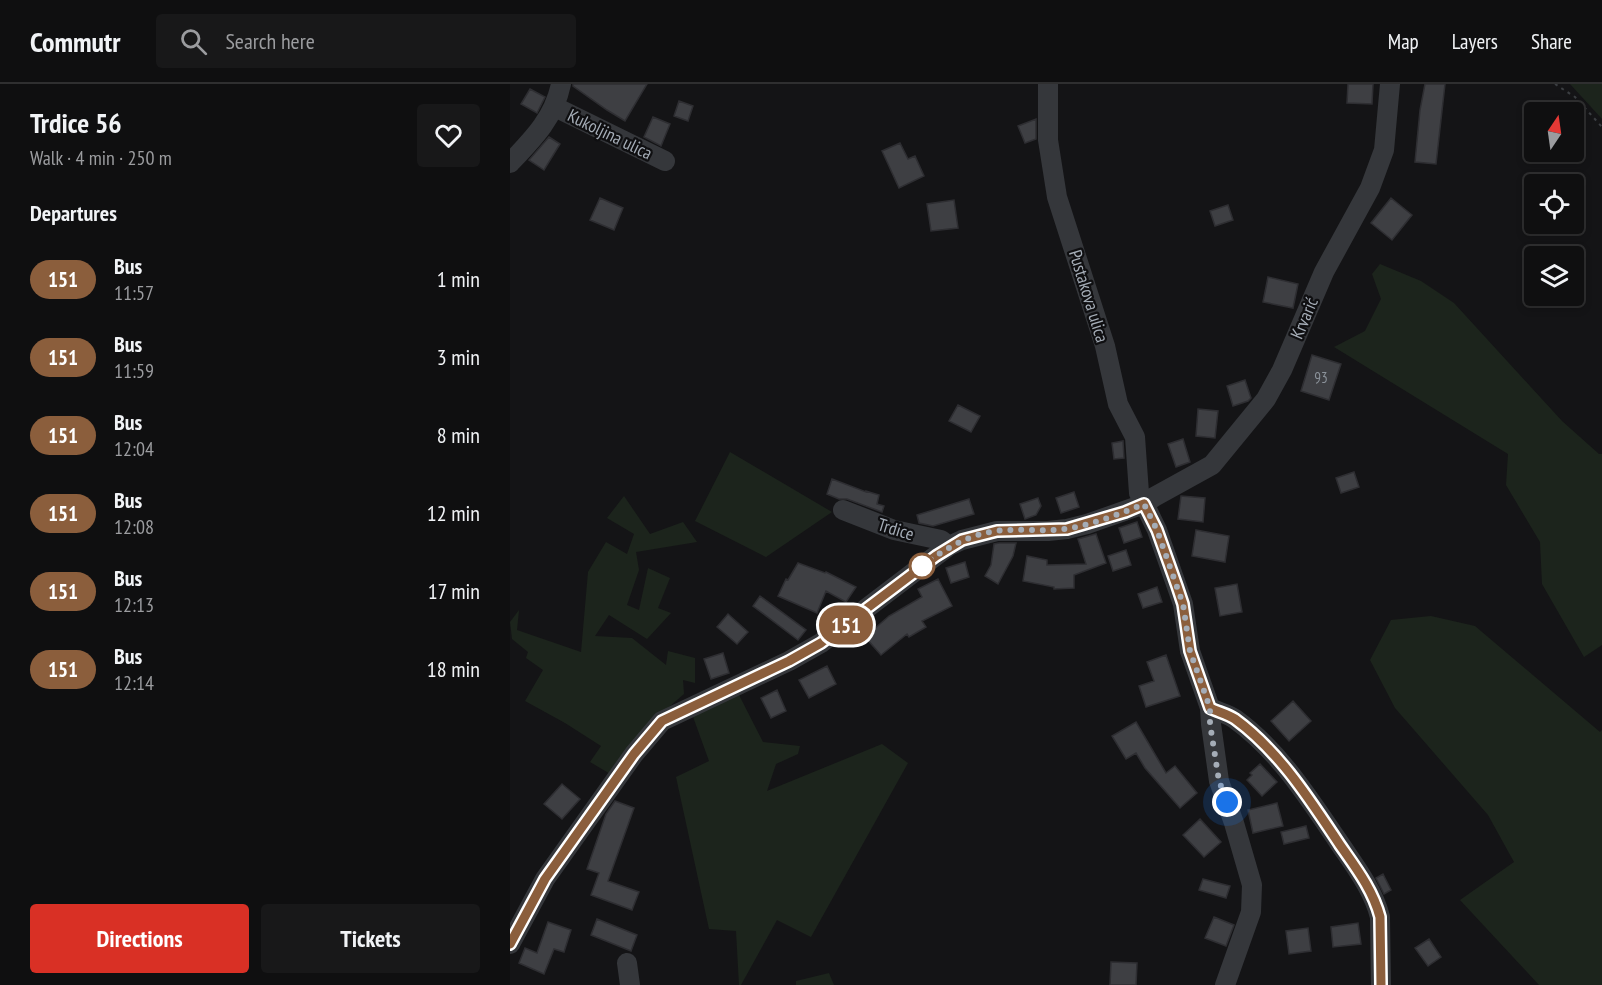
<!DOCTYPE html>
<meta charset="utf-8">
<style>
:root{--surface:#0f0f10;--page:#181819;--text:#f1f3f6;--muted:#9b9c9f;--line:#2f2f30;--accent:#d93025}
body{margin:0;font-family:"PT Sans Narrow",sans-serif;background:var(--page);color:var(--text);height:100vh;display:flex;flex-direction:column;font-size:22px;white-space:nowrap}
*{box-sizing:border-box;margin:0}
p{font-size:20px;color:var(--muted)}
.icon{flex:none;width:33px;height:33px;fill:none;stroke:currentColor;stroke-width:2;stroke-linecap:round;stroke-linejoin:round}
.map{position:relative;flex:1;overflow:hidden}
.drawer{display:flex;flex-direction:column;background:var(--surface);width:510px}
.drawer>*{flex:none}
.badge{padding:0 12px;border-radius:20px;font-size:21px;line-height:39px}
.needle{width:39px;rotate:13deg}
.fabs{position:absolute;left:1014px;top:18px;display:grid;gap:12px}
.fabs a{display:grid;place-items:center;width:60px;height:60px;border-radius:6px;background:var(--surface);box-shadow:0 3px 9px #0003,0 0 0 2px var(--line);font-size:30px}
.you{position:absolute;width:30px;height:30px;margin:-15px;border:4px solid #fff;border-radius:50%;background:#1a73e8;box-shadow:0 0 0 9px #1a73e833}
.map>.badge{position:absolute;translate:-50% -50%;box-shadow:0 0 0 3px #fff}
h2{padding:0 30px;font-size:22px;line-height:54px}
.round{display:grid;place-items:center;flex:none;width:63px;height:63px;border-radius:6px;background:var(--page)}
.head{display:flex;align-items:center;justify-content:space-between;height:102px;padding:0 30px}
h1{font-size:28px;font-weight:800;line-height:45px}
.primary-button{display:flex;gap:12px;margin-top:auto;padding:12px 30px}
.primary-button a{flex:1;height:69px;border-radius:6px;background:var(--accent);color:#fff;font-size:24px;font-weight:800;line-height:69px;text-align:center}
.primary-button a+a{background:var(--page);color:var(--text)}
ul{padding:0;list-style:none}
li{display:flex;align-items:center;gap:18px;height:78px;padding:0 30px}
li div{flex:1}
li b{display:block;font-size:22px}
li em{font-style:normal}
li .badge{min-width:66px;font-weight:700;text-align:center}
header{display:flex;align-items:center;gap:36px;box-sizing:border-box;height:84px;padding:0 30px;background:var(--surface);border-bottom:2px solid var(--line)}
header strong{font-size:28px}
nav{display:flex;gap:33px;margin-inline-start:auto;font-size:21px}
.search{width:420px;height:54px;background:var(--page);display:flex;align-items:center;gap:15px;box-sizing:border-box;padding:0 21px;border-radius:6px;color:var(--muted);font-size:22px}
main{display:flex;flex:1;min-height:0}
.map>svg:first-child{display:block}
.green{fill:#1c241c}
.building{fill:#3e3f43;stroke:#2e2e32;stroke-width:1.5}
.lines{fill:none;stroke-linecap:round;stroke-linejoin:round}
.path{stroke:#3b3e42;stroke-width:2;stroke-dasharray:3 4.5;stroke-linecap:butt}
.minor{stroke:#35373b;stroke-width:20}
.line-casing{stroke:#fff;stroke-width:14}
.line{stroke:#8b5e3c;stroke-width:9}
.walk{stroke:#a5adb7;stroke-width:6;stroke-dasharray:0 10.8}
.stop-dot{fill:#fff;stroke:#8b5e3c;stroke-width:3}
.labels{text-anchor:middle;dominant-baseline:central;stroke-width:4.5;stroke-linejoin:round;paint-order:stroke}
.number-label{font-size:15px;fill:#8b929a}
.street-label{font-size:18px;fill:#a5adb7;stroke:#0f0f11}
</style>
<header>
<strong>Commutr</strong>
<div class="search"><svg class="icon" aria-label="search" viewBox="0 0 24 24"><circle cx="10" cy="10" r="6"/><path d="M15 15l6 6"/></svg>Search here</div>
<nav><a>Map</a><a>Layers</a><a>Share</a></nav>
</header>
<main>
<section class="drawer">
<div class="head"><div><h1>Trdice 56</h1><p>Walk · 4 min · 250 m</p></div><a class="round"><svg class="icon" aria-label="heart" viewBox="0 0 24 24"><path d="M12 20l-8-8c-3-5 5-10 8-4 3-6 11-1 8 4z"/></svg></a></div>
<h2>Departures</h2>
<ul>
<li><span class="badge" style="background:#8b5e3c;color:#fff">151</span><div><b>Bus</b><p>11:57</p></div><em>1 min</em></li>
<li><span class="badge" style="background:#8b5e3c;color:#fff">151</span><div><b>Bus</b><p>11:59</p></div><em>3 min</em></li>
<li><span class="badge" style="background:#8b5e3c;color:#fff">151</span><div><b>Bus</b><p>12:04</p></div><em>8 min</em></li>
<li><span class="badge" style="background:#8b5e3c;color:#fff">151</span><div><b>Bus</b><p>12:08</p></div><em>12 min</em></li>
<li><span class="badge" style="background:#8b5e3c;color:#fff">151</span><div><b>Bus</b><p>12:13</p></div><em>17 min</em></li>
<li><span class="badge" style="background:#8b5e3c;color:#fff">151</span><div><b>Bus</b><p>12:14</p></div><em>18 min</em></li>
</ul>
<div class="primary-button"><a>Directions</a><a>Tickets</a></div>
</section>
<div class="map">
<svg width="1092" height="901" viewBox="0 0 1092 901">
<rect width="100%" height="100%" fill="#141416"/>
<path class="green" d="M 1060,0 L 1092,0 L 1092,35 Z
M 870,180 L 911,197 L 944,219 L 1052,337 L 1089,370 L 1092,370 L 1092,561 L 1074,573 L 1032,500 L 1030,458 L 996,401 L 998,370 L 824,263 L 855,247 L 871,215 L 862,190 Z
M 220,368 L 322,428 L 256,473 L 185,437 Z
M 114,412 L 140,450 L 173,438 L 187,458 L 126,468 L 129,486 L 117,521 L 129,526 L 138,484 L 160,494 L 148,524 L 161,529 L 137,555 L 99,531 L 85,552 L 122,554 L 156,581 L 158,567 L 185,574 L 185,599 L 173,596 L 174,610 L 160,622 L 102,691 L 80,678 L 91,662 L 55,639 L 15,617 L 33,586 L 16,574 L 18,568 L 2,555 L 0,538 L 9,526 L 7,546 L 71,568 L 78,488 L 96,458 L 117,470 L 124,450 L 97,434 Z
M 921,532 L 965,542 L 1090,648 L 1092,646 L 1092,901 L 1029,901 L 950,816 L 1004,778 L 978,731 L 885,624 L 860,576 L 881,536 Z
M 229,611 L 253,658 L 290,662 L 288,670 L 266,680 L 257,707 L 372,660 L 398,679 L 301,853 L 267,836 L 231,901 L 229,901 L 226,847 L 199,845 L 166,693 L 199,677 L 182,630 Z
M 319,889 L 324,901 L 286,901 L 286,897 Z"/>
<path class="building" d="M 63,0 L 137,0 L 115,37 L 97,26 L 63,2 Z
M 838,0 L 863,0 L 862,20 L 837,19 Z
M 915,0 L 935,0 L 926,80 L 905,78 L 910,26 Z
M 20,5 L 35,13 L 27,29 L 11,20 Z
M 169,17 L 183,22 L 178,37 L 164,32 Z
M 143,33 L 160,40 L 151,62 L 134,53 Z
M 526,35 L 526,55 L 515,59 L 508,42 Z
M 39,53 L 50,60 L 34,86 L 19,76 Z
M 390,59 L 398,75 L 405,72 L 414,92 L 389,104 L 372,67 Z
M 90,114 L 113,124 L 104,146 L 80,136 Z
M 881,114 L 902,131 L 882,156 L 861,139 Z
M 444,116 L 448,144 L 421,147 L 417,120 Z
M 718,121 L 723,136 L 705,142 L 700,127 Z
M 758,193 L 788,200 L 783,224 L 753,218 Z
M 802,271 L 831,280 L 819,316 L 791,307 Z
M 735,296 L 741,314 L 738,317 L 723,322 L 717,302 Z
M 448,321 L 470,332 L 461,348 L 439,337 Z
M 688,325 L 708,327 L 705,354 L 686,352 Z
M 673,355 L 680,378 L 666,383 L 658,360 Z
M 613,357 L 614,374 L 604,375 L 602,359 Z
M 844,388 L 849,403 L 831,409 L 826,394 Z
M 322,395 L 356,408 L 356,407 L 369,411 L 367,420 L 374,422 L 372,428 L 337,415 L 329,415 L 317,410 Z
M 564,408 L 569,423 L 551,429 L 546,414 Z
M 671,412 L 695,414 L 693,438 L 668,435 Z
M 528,414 L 531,422 L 526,431 L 515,435 L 510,420 Z
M 459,415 L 464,430 L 423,442 L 409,439 L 407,431 Z
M 627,438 L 632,453 L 614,459 L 609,444 Z
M 686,446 L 719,452 L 715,478 L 682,472 Z
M 586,450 L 596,479 L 564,491 L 564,504 L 544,505 L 544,503 L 513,497 L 517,472 L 537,476 L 537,481 L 576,480 L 568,455 Z
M 489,459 L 506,459 L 503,472 L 488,500 L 475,492 L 481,481 L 484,460 Z
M 616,466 L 621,481 L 603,487 L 598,472 Z
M 455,478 L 459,493 L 441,499 L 436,484 Z
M 288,479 L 315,489 L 316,488 L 346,503 L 336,518 L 316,507 L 307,529 L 268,512 L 276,495 L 278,496 Z
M 428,495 L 442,522 L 412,537 L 416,543 L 399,553 L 397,550 L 371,571 L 355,553 L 379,532 L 412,513 L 408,505 Z
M 727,500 L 732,528 L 710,532 L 705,504 Z
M 647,503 L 652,518 L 633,524 L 628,510 Z
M 250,512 L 296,546 L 288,556 L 243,522 Z
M 218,530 L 238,548 L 227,560 L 207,543 Z
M 213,569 L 219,589 L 201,595 L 194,575 Z
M 656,571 L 670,612 L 636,623 L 629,602 L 644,597 L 637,578 Z
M 317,582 L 326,600 L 299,614 L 289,596 Z
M 267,606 L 276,627 L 261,634 L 251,614 Z
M 783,617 L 801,637 L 779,657 L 761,637 Z
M 626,638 L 656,689 L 665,682 L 687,709 L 670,724 L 635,684 L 626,669 L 616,675 L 602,652 Z
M 750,680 L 767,698 L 752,712 L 737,696 L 742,691 L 740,689 Z
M 52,700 L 70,715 L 52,735 L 34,720 Z
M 105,717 L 124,724 L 98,797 L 129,808 L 122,826 L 81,811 L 89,789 L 77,785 L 96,730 Z
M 767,719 L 773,742 L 743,749 L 738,726 Z
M 690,735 L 711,758 L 694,773 L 673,751 Z
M 796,742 L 799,754 L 774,760 L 771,748 Z
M 873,790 L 881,806 L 874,810 L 866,794 Z
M 693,795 L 720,802 L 716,814 L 689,806 Z
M 704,833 L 724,841 L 716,862 L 695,854 Z
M 87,835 L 127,851 L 121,867 L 81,851 Z
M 38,838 L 61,846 L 54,868 L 44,865 L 34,890 L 9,879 L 15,864 L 27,869 Z
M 848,839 L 851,860 L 823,863 L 821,843 Z
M 798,844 L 801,867 L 779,870 L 776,847 Z
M 919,855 L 931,873 L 918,882 L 905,864 Z
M 601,878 L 627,879 L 626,901 L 600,901 Z"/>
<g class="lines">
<path class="path" d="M 1045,0 L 1065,13 L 1092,43"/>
<path class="minor" d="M 538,0 L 538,56 L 547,113 L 595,262 L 608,320 L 625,353 L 629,409 L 647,446 L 673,520 L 680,567 L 700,624 L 701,640 L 709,697 L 724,739 L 742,801 L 741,828 L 715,901
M 45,23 L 155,77
M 0,79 C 23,55 44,34 51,0
M 333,426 L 384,446 L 431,456 L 439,462
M 700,624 C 708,628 718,630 725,635 C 769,667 798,713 828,757 C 844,781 863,805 870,833 L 871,901
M 0,860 L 35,795 L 124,670 L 152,637 L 279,577 L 311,559 L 412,482 L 439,462 L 452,456 L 487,447 L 538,447 L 557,445 L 577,440 L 634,420 L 644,413 L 702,381 L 756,315 L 772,286 L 814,188 L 860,104 L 874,66 L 880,0
M 117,879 L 120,901"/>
</g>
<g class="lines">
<g class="line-casing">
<path id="line" d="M 0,860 L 35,795 L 124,670 L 152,637 L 279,577 L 311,559 L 426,472 L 452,456 L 487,447 L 557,445 L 615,428 L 634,420 L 647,446 L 667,502 L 673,520 L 680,567 L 700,624 C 708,628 718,630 725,635 C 770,668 800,716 830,761 C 846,784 863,806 870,833 L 871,901"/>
</g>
<use href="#line" class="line"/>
<path class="walk" d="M 412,482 C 435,465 457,451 486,447 C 509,444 532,448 555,445 C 582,441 609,430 634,420 L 647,446 L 673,520 L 680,567 L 700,624 L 700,640 L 709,697 L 717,718"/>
</g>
<circle class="stop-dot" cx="412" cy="482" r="12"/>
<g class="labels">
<g class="number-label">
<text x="811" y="293">93</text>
</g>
<g class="street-label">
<text transform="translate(100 50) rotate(26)">Kukoljina ulica</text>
<text transform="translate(579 212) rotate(73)">Pustakova ulica</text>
<text transform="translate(794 234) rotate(-67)">Krvarić</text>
<text transform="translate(386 445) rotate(17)">Trdice</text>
</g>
</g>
</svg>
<div class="fabs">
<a><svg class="needle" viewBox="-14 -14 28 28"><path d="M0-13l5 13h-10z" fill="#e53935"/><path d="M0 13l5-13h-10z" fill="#9b9c9f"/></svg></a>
<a><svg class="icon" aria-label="locate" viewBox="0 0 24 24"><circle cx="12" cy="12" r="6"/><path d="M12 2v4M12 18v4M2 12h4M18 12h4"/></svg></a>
<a><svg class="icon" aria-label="layers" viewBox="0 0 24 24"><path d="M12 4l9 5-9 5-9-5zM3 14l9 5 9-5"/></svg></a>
</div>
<div class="you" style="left:717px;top:718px"></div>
<b class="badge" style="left:336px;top:541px;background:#8b5e3c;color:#fff">151</b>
</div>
</main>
